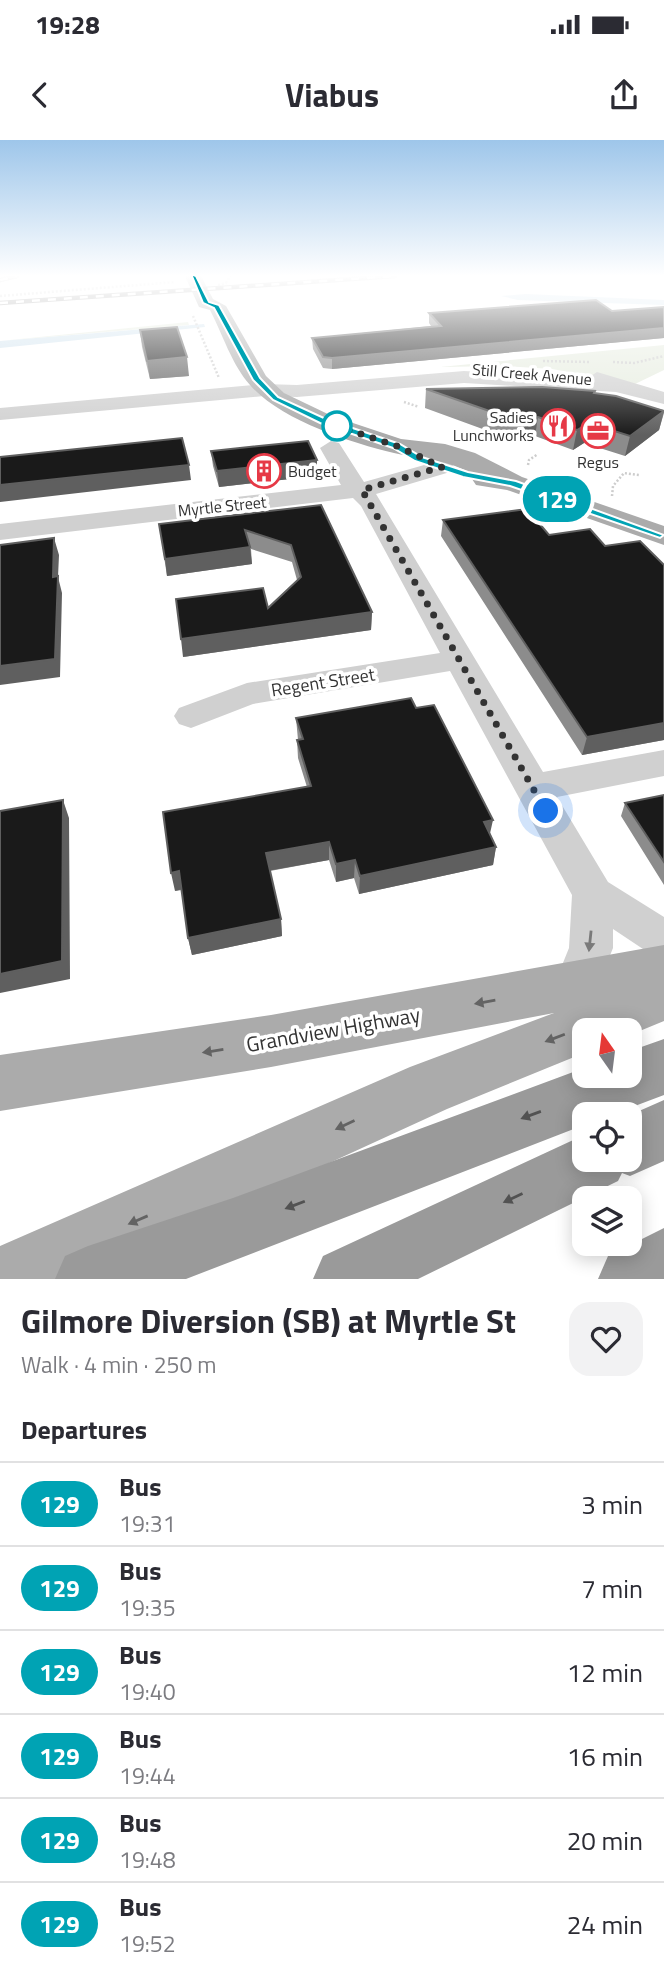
<!DOCTYPE html>
<meta charset="utf-8">
<style>
:root{--surface:#fff;--page:#f2f2f3;--text:#2b2b33;--muted:#7c7c81;--line:#e1e1e2}
body{margin:0;font-family:"Titillium Web",sans-serif;background:var(--page);color:var(--text);height:100vh;display:flex;flex-direction:column;font-size:26px;white-space:nowrap}
*{box-sizing:border-box;margin:0}
p{font-size:23px;color:var(--muted)}
.icon{flex:none;width:38px;height:38px;fill:none;stroke:currentColor;stroke-width:2;stroke-linecap:round;stroke-linejoin:round}
.map{position:relative;height:1139px;overflow:hidden}
.sheet{display:flex;flex-direction:column;background:var(--surface);flex:1}
.sheet>*{flex:none}
.badge{padding:0 14px;border-radius:23px;font-size:24px;line-height:46px}
.needle{width:46px;rotate:346deg}
.tools{position:absolute;left:572px;top:878px;display:grid;gap:14px}
.tools a{display:grid;place-items:center;width:70px;height:70px;border-radius:14px;background:var(--surface);box-shadow:0 4px 18px #0003;font-size:35px}
.you{position:absolute;width:35px;height:35px;margin:-18px;border:5px solid #fff;border-radius:50%;background:#1a73e8;box-shadow:0 0 0 10px #1a73e833}
.map>.badge{position:absolute;translate:-50% -50%;box-shadow:0 0 0 4px #fff}
h2{padding:0 21px;font-size:26px;line-height:63px}
.round{display:grid;place-items:center;flex:none;width:74px;height:74px;border-radius:21px;background:var(--page)}
.summary{display:flex;align-items:center;justify-content:space-between;height:119px;padding:0 21px}
h1{font-size:33px;font-weight:700;line-height:52px}
ul{padding:0;list-style:none}
li{display:flex;align-items:center;gap:21px;height:84px;padding:0 21px;border-top:2px solid var(--line)}
li div{flex:1}
li b{display:block;font-size:26px}
li em{font-style:normal}
li .badge{min-width:77px;font-weight:700;text-align:center}
.status{display:flex;justify-content:space-between;align-items:center;height:49px;padding:0 35px;background:var(--surface);direction:ltr}
.status svg{height:19px;fill:currentColor}
header{display:flex;justify-content:space-between;align-items:center;height:91px;padding:0 21px;background:var(--surface);font-size:32px;font-weight:700}
.map>svg:first-child{display:block}
.green{fill:#e6ecdf}
.water{fill:#cfe2ee}
.lines{fill:none;stroke-linecap:round;stroke-linejoin:round}
.path{stroke:#cdcdcd;stroke-width:2.5;stroke-dasharray:2 2;stroke-linecap:butt}
.minor{fill:#d0d0d0;fill-rule:evenodd}
.major{fill:#ababab;fill-rule:evenodd}
.highway{fill:#9a9a9a;fill-rule:evenodd}
.rail-casing{stroke:#888;stroke-width:4.5}
.rail{stroke:#fff;stroke-width:2.5;stroke-dasharray:8;stroke-linecap:butt}
.wall{fill:#8c8c8c}
.shaded-wall{fill:#5f5f5f}
.building{fill:#1a1a1a;stroke:#5f5f5f;stroke-width:2}
.oneway{fill:#7a7a7a}
.oneway2{fill:#636363}
.oneway3{fill:#525252}
.line{fill:#00a3b4;stroke:#fff;stroke-width:2}
.walk{stroke:#333;stroke-width:7;stroke-dasharray:0 12.6}
.stop-dot{fill:#fff;stroke:#00a3b4;stroke-width:3.5}
.labels{text-anchor:middle;dominant-baseline:central;stroke-width:7;stroke-linejoin:round;paint-order:stroke}
.far-street-label{font-size:16px;fill:#333;stroke:#fff}
.far-poi-label{font-size:16px;fill:#333;stroke:#fff;text-anchor:end}
.street-label{font-size:18px;fill:#333;stroke:#fff}
.near-street-label{font-size:21px;fill:#333;stroke:#fff}
</style>
<div class="status"><b>19:28</b><svg viewBox="0 0 49 12"><path d="M0 12V9h3v3zM5 12V6h3v6zM10 12V3h3v9zM15 12V0h3v12zM26 1h20v11H26zM47 4h2v5h-2z"/></svg></div>
<header><svg class="icon" aria-label="back" viewBox="0 0 24 24"><path d="M15 5l-7 7 7 7"/></svg>Viabus<svg class="icon" aria-label="share" viewBox="0 0 24 24"><path d="M12 15V3M7 8l5-5 5 5M5 13v7h14v-7"/></svg></header>
<div class="map">
<svg width="664" height="1139" viewBox="0 0 664 1139">
<rect width="100%" height="100%" fill="#fff"/>
<path class="green" d="M 188,182 L 189,185 L 0,201 Z
M 664,205 L 664,230 L 635,244 L 552,229 L 502,226 L 440,227 Z"/>
<path class="water" d="M 526,154 L 664,160 L 664,165 L 518,160 L 501,156 Z
M 204,184 L 205,187 L 0,208 L 0,201 Z"/>
<g class="lines">
<path class="path" d="M 218,145 L 226,143 L 230,136
M 0,156 L 175,142
M 193,176 L 219,238
M 543,221 L 590,222
M 613,222 L 634,223 L 664,216
M 404,262 L 419,267
M 528,325 L 529,320 L 538,314
M 612,356 L 613,346 L 624,333 L 639,335"/>
<path class="minor" d="M 464,231 L 588,238 L 597,232 L 664,252 L 664,264 L 616,252 L 464,243 L 297,257 L 264,256 L 0,280 L 0,268 L 264,244 L 297,245 Z
M 331,301 L 339,303 L 364,342 L 442,320 L 450,322 L 454,327 L 450,332 L 376,354 L 543,632 L 664,610 L 664,636 L 557,657 L 608,742 L 664,777 L 664,819 L 649,813 L 613,789 L 613,808 L 592,860 L 576,866 L 560,860 L 554,845 L 569,808 L 572,755 L 450,531 L 253,564 L 191,588 L 179,584 L 174,576 L 179,568 L 247,543 L 440,513 L 361,366 L 353,358 L 0,400 L 0,384 L 341,345 L 320,308 Z"/>
<path class="major" d="M 185,136 L 201,136 L 213,159 L 226,166 L 266,236 L 284,253 L 332,276 L 401,299 L 445,304 L 475,313 L 522,337 L 664,386 L 664,405 L 507,350 L 476,345 L 472,339 L 475,335 C 446,319 425,320 394,313 C 350,303 279,279 250,245 C 232,225 222,193 210,170 L 199,167 Z
M 664,805 L 664,881 L 630,895 L 630,891 L 584,891 L 584,913 L 447,969 L 76,1139 L 0,1139 L 0,1106 L 410,927 L 554,873 L 271,927 L 0,971 L 0,915 L 271,875 Z"/>
<path class="highway" d="M 664,899 L 664,955 L 611,975 L 584,975 L 584,985 L 186,1139 L 55,1139 L 65,1116 L 88,1106 L 233,1058 L 584,928 L 584,936 L 630,936 L 630,911 Z
M 664,960 L 664,1021 L 630,1036 L 622,1033 L 618,1041 L 418,1139 L 313,1139 L 323,1116 L 584,995 L 584,1020 L 630,1020 L 630,975 Z
M 664,1088 L 664,1139 L 598,1139 L 608,1116 Z"/>
<g class="rail-casing">
<path id="rail" d="M 0,140 L 17,136
M 0,163 L 395,136"/>
</g>
<use href="#rail" class="rail"/>
</g>
<path class="wall" d="M 664,167 L 664,198 L 332,229 L 323,228 L 313,209 L 312,198 L 431,186 L 429,183 L 429,173 L 612,171 Z
M 140,190 L 189,236 L 150,239 L 142,207 Z
M 426,249 L 594,253 L 664,270 L 664,273 L 659,290 L 625,316 L 584,303 L 573,310 L 535,296 L 521,303 L 425,268 Z
M 211,311 L 317,320 L 317,336 L 219,347 L 213,326 Z
M 321,365 L 372,472 L 371,490 L 183,517 L 268,468 L 297,440 L 292,422 L 251,409 L 252,424 L 167,436 L 159,384 Z
M 443,380 L 549,395 L 664,425 L 664,600 L 582,615 L 441,396 Z
M 416,568 L 490,693 L 496,707 L 493,725 L 359,754 L 354,738 L 336,742 L 329,720 L 270,731 L 281,779 L 282,796 L 192,815 L 188,798 L 182,750 L 175,751 L 307,647 L 298,618 L 297,600 L 298,600 L 296,578 Z
M 664,655 L 664,745 L 621,676 L 625,663 Z"/>
<path class="shaded-wall" d="M 664,188 L 664,198 L 332,229 L 332,218 Z
M 187,217 L 189,236 L 150,239 L 147,221 Z
M 664,271 L 659,290 L 625,316 L 630,296 Z
M 538,277 L 535,296 L 521,303 L 524,283 Z
M 589,283 L 584,303 L 573,310 L 577,290 Z
M 317,320 L 317,336 L 219,347 L 217,331 Z
M 189,325 L 191,340 L 0,362 L 0,345 Z
M 54,398 L 59,415 L 58,437 L 62,453 L 60,537 L 0,545 L 0,526 L 53,437 Z
M 250,407 L 252,424 L 167,436 L 165,419 Z
M 372,472 L 371,490 L 183,517 L 181,499 Z
M 664,583 L 664,600 L 582,615 L 587,597 Z
M 63,660 L 69,678 L 70,839 L 0,853 L 0,834 Z
M 493,680 L 489,698 L 484,682 Z
M 329,702 L 329,720 L 267,731 L 266,713 Z
M 496,707 L 493,725 L 359,754 L 360,736 Z
M 355,720 L 354,738 L 336,742 L 336,724 Z
M 179,731 L 183,749 L 175,751 L 171,733 Z
M 281,779 L 282,796 L 192,815 L 188,798 Z"/>
<path class="building" d="M 596,160 L 612,171 L 664,167 L 664,188 L 332,218 L 323,217 L 312,198 L 441,186 L 429,173 Z
M 177,187 L 187,217 L 147,221 L 140,190 Z
M 542,247 L 595,251 L 594,253 L 616,256 L 664,271 L 630,296 L 589,283 L 577,290 L 538,277 L 524,283 L 426,249 Z
M 182,298 L 189,325 L 0,345 L 0,317 Z
M 308,301 L 317,320 L 217,331 L 211,311 Z
M 321,365 L 372,472 L 181,499 L 176,459 L 263,448 L 268,468 L 301,437 L 291,405 L 245,390 L 250,407 L 165,419 L 159,384 Z
M 527,369 L 549,395 L 590,389 L 605,406 L 640,401 L 664,425 L 664,583 L 587,597 L 443,380 Z
M 54,398 L 53,437 L 58,436 L 55,519 L 0,526 L 0,405 Z
M 411,558 L 416,568 L 434,565 L 493,680 L 484,682 L 496,707 L 360,736 L 355,720 L 336,724 L 329,702 L 266,713 L 281,779 L 188,798 L 179,731 L 171,733 L 163,672 L 311,646 L 297,600 L 303,599 L 296,578 Z
M 664,655 L 664,722 L 625,663 Z
M 63,660 L 62,821 L 0,834 L 0,671 Z"/>
<defs><path id="oneway-solid" d="M-6-.8H1V-3.2L6.5 0L1 3.2V.8H-6Z" transform="scale(1.75)"/></defs>
<use class="oneway" href="#oneway-solid" transform="translate(590 801) rotate(96)"/>
<g class="oneway2">
<use href="#oneway-solid" transform="translate(485 862) rotate(170)"/>
<use href="#oneway-solid" transform="translate(555 898) rotate(159)"/>
<use href="#oneway-solid" transform="translate(213 911) rotate(171)"/>
<use href="#oneway-solid" transform="translate(345 985) rotate(155)"/>
<use href="#oneway-solid" transform="translate(138 1080) rotate(157)"/>
</g>
<g class="oneway3">
<use href="#oneway-solid" transform="translate(531 975) rotate(160)"/>
<use href="#oneway-solid" transform="translate(513 1058) rotate(155)"/>
<use href="#oneway-solid" transform="translate(295 1065) rotate(159)"/>
</g>
<linearGradient id="sky" x2="0" y2="1"><stop stop-color="#9ec6ea"/><stop offset="0.46" stop-color="#fff"/><stop offset="1" stop-color="#fff" stop-opacity="0"/></linearGradient>
<rect width="664" height="295" fill="url(#sky)"/>
<path class="line" d="M 191,134 L 196,136 L 209,162 L 219,165 L 260,238 L 278,257 L 326,279 L 400,304 L 422,317 L 468,332 L 516,341 L 664,395 L 660,398 L 510,346 L 463,337 L 415,321 L 393,308 L 320,283 L 273,260 L 253,240 L 214,168 L 203,163 Z"/>
<g class="lines">
<path class="walk" d="M 337,286 L 397,306 L 442,327 L 362,350 L 546,671"/>
</g>
<defs>
<g id="restaurant-ring" transform="scale(1.75)"><circle r="9.5" fill="#fff" stroke="#e63946" stroke-width="1.5"/><path d="M-5-6h1v4h1v-4h1v4h1v-4h1v5L-1.5 .5V6h-2V.5L-5-1ZM5-6V6H3V1.5H1.5Q1.5-4 5-6Z" fill="#e63946"/></g>
<g id="office-ring" transform="scale(1.75)"><circle r="9.5" fill="#fff" stroke="#e63946" stroke-width="1.5"/><path d="M-6-3h4V-5.5h4V-3h4V5H-6ZM-1-4.5V-3h2v-1.5ZM-6 0V1H6V0Z" fill="#e63946"/></g>
<g id="building-ring" transform="scale(1.75)"><circle r="9.5" fill="#fff" stroke="#e63946" stroke-width="1.5"/><path d="M-4-6H4V6H1V3H-1V6H-4ZM-2.5-4.3h1.7v1.8h-1.7ZM.8-4.3h1.7v1.8H.8ZM-2.5-1h1.7V.8h-1.7ZM.8-1h1.7V.8H.8Z" fill="#e63946"/></g>
</defs>
<g fill-rule="evenodd">
<use href="#restaurant-ring" x="558" y="286"/>
<use href="#office-ring" x="598" y="291"/>
<use href="#building-ring" x="264" y="331"/>
</g>
<circle class="stop-dot" cx="337" cy="286" r="14"/>
<g class="labels">
<g class="far-street-label">
<text transform="translate(532 234) rotate(5)">Still Creek Avenue</text>
<text transform="translate(222 366) rotate(-6)">Myrtle Street</text>
</g>
<g class="far-poi-label">
<text x="534" y="277">Sadies<tspan x="534" dy="18">Lunchworks</tspan></text>
<text x="598" y="322" text-anchor="middle">Regus</text>
<text x="288" y="331" text-anchor="start">Budget</text>
</g>
<g class="street-label">
<text transform="translate(323 542) rotate(-9)">Regent Street</text>
</g>
<g class="near-street-label">
<text transform="translate(333 889) rotate(-10)">Grandview Highway</text>
</g>
</g>
</svg>
<div class="tools">
<a><svg class="needle" viewBox="-14 -14 28 28"><path d="M0-13l5 13h-10z" fill="#e53935"/><path d="M0 13l5-13h-10z" fill="#7c7c81"/></svg></a>
<a><svg class="icon" aria-label="locate" viewBox="0 0 24 24"><circle cx="12" cy="12" r="6"/><path d="M12 2v4M12 18v4M2 12h4M18 12h4"/></svg></a>
<a><svg class="icon" aria-label="layers" viewBox="0 0 24 24"><path d="M12 4l9 5-9 5-9-5zM3 14l9 5 9-5"/></svg></a>
</div>
<div class="you" style="left:546px;top:671px"></div>
<b class="badge" style="left:557px;top:359px;background:#00a3b4;color:#fff">129</b>
</div>
<section class="sheet">
<div class="summary"><div><h1>Gilmore Diversion (SB) at Myrtle St</h1><p>Walk · 4 min · 250 m</p></div><a class="round"><svg class="icon" aria-label="heart" viewBox="0 0 24 24"><path d="M12 20l-8-8c-3-5 5-10 8-4 3-6 11-1 8 4z"/></svg></a></div>
<h2>Departures</h2>
<ul>
<li><span class="badge" style="background:#00a3b4;color:#fff">129</span><div><b>Bus</b><p>19:31</p></div><em>3 min</em></li>
<li><span class="badge" style="background:#00a3b4;color:#fff">129</span><div><b>Bus</b><p>19:35</p></div><em>7 min</em></li>
<li><span class="badge" style="background:#00a3b4;color:#fff">129</span><div><b>Bus</b><p>19:40</p></div><em>12 min</em></li>
<li><span class="badge" style="background:#00a3b4;color:#fff">129</span><div><b>Bus</b><p>19:44</p></div><em>16 min</em></li>
<li><span class="badge" style="background:#00a3b4;color:#fff">129</span><div><b>Bus</b><p>19:48</p></div><em>20 min</em></li>
<li><span class="badge" style="background:#00a3b4;color:#fff">129</span><div><b>Bus</b><p>19:52</p></div><em>24 min</em></li>
</ul>
</section>
